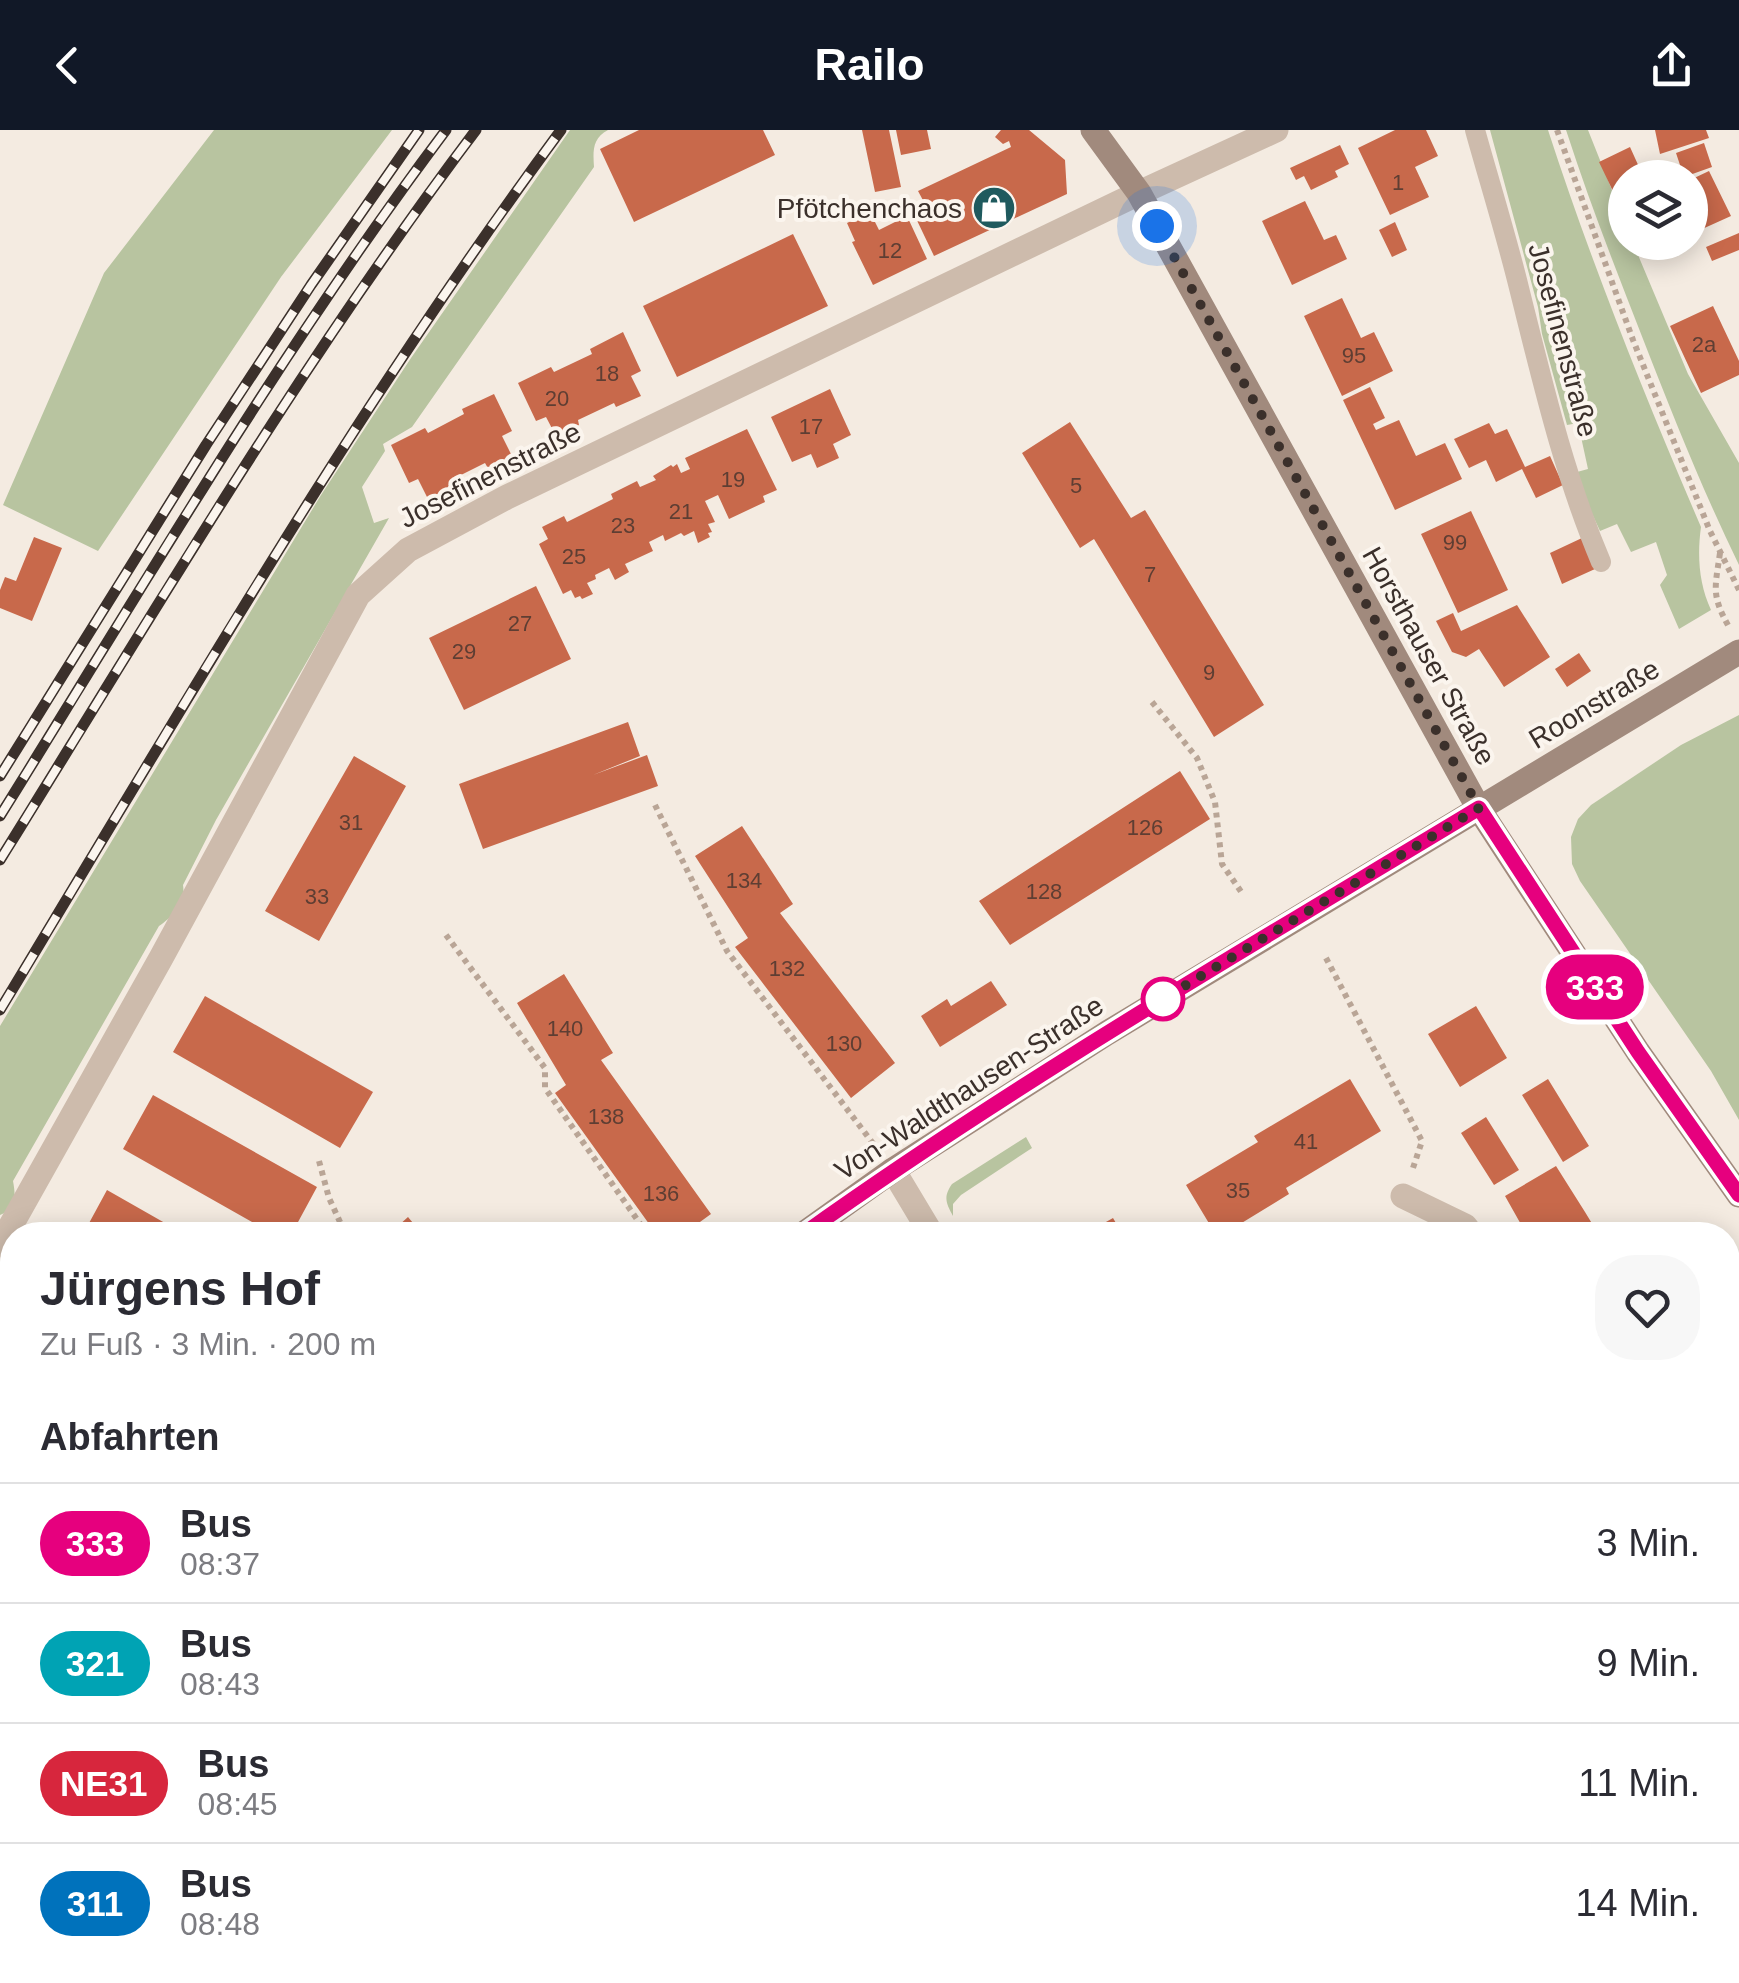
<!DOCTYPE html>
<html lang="de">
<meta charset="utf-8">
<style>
:root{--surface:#fff;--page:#f7f7f7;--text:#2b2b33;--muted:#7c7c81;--line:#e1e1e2;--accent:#111827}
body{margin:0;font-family:Arial,sans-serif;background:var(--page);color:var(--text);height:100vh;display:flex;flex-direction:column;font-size:38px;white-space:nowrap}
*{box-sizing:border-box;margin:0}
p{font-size:32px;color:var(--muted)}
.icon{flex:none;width:55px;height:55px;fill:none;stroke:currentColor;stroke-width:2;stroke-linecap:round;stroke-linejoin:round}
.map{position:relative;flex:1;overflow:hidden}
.details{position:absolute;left:0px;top:1092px;width:1740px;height:762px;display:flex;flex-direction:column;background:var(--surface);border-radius:40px 40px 0 0;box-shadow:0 5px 25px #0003}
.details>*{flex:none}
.badge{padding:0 20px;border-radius:32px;font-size:35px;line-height:65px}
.controls{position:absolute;left:1608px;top:30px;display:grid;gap:20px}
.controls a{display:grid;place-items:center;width:100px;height:100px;border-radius:50%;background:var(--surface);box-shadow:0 5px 25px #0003;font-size:50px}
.you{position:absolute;width:50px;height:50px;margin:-25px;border:8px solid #fff;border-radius:50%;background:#1a73e8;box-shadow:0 0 0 15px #1a73e833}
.map>.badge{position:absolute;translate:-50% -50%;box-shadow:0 0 0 5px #fff}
h2{padding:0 40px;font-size:38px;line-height:90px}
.round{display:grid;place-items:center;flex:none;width:105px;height:105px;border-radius:40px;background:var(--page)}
.overview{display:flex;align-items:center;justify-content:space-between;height:170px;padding:0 40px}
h1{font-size:48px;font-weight:700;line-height:75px}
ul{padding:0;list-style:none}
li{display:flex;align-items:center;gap:30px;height:120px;padding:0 40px;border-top:2px solid var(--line)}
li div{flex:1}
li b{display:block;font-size:38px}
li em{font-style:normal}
li .badge{min-width:110px;font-weight:700;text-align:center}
header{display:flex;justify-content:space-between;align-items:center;height:130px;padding:0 40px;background:var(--accent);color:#fff;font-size:45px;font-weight:700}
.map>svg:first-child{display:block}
.green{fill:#b8c4a0}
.building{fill:#c8694b}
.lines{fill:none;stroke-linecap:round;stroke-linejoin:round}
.path{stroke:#b9a596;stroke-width:6;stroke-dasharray:5 5;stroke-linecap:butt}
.lane{stroke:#cdbbac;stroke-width:20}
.street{stroke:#cdbbac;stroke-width:25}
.secondary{stroke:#a18a7d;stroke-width:25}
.rail-casing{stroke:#3b302b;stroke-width:11}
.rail{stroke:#fbf5ee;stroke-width:8;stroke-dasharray:22;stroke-linecap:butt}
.line-casing{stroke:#fff;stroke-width:22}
.line{stroke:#e6007e;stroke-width:15}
.walk{stroke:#3b302b;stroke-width:10;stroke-dasharray:0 18}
.stop-dot{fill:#fff;stroke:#e6007e;stroke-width:5}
.labels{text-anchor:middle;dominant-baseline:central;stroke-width:8;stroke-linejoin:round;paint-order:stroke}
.number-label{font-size:22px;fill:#5e3e33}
.poi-label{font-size:28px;fill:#3b302b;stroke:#fbf5ee;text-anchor:end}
.street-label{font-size:28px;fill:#3b302b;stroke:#fbf5ee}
</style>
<header><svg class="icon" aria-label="back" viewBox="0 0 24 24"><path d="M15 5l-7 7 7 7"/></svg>Railo<svg class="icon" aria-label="share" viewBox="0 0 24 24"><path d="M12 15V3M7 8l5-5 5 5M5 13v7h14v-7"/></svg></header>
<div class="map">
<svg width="1739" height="1853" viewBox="0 0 1739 1853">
<rect width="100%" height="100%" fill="#f4ebe1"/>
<path class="green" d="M 214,0 L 392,0 L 281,147 L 98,421 L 3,375 L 104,143 Z
M 570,0 L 608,0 C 592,8 593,22 594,37 L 412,297 L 383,314 L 385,321 L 362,357 L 374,393 L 389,388 L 216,690 L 183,755 C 186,774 173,786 159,796 L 13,1051 C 16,1067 16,1078 0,1085 L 0,896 L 321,365 L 411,228 Z
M 1490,0 L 1548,0 C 1592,135 1645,267 1701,397 C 1697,426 1699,454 1711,480 L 1679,499 L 1660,455 L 1667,445 L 1656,412 L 1631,422 L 1617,394 L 1600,401 L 1588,375 L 1577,342 L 1588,339 L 1578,293 L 1567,295 L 1542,204 L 1538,177 Z
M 1566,0 L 1588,0 L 1625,93 L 1625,112 L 1633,113 L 1688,244 L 1739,333 L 1739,435 C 1703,361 1673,286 1643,209 C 1616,140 1589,71 1566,0 Z
M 1739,585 L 1739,990 L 1711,941 L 1580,751 L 1572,734 L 1571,707 L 1578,689 L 1591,675 L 1681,615 Z
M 1026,1007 L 1032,1018 L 961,1065 L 953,1074 L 953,1086 C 946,1073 943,1067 952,1054 Z"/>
<path class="building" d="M 639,0 L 763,0 L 775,25 L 634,92 L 600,19 Z
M 862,0 L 889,0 L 901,57 L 875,62 Z
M 896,0 L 927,0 L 931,19 L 901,25 Z
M 1001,0 L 1029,0 L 1065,30 L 1067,64 L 934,126 L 912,80 L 925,74 L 918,61 L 1011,17 L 1009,11 L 1003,14 L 995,7 Z
M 1395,0 L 1426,0 L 1438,26 L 1415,37 L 1429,67 L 1390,85 L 1358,18 Z
M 1655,0 L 1706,0 L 1709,8 L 1660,24 Z
M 1704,13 L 1712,37 L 1684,47 L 1676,23 Z
M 1340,15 L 1349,34 L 1335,41 L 1338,47 L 1311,60 L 1304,46 L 1296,50 L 1290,38 Z
M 1630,17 L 1644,48 L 1625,48 L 1625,76 L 1621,78 L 1599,32 Z
M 1709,41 L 1731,86 L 1700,100 L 1690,78 L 1690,50 Z
M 1305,71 L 1324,110 L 1336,105 L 1347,129 L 1292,155 L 1262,91 Z
M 870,82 L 879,100 L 907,86 L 927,129 L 873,155 L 852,112 L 855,111 L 847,93 Z
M 1395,92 L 1407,120 L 1392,127 L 1379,100 Z
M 1739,103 L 1739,120 L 1712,131 L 1706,117 Z
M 793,104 L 828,176 L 677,247 L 643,176 Z
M 1342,168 L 1361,208 L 1374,202 L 1393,241 L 1342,266 L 1304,186 Z
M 1713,176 L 1739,231 L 1739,245 L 1701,263 L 1670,196 Z
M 623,202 L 641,241 L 631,246 L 641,266 L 616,277 L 614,273 L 578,290 L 579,295 L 556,306 L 546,287 L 536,291 L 518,253 L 551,237 L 554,242 L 592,224 L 590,219 Z
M 1370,257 L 1385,288 L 1373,294 L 1376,300 L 1399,290 L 1416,326 L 1445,313 L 1462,349 L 1395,380 L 1343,270 Z
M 830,259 L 851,305 L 833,314 L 839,328 L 817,338 L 811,324 L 792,332 L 771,287 Z
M 494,264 L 512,301 L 502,306 L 513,328 L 489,340 L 485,333 L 449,351 L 452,357 L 428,369 L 418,349 L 409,353 L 391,315 L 425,298 L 428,303 L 464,284 L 462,279 Z
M 1070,292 L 1131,388 L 1145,380 L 1264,575 L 1214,607 L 1094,409 L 1080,418 L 1022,323 Z
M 1489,293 L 1495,304 L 1507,299 L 1525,337 L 1550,326 L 1563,355 L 1536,368 L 1522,339 L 1496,352 L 1486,330 L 1469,338 L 1454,309 Z
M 747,299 L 777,360 L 763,366 L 765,372 L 729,389 L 718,365 L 705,371 L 715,392 L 708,394 L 712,402 L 708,403 L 710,407 L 698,413 L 694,401 L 684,406 L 681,403 L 665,411 L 663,405 L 649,412 L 653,421 L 625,434 L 629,442 L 615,450 L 609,438 L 595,445 L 596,449 L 587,453 L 593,464 L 582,469 L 580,466 L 575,468 L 571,460 L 563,464 L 539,414 L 548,409 L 542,397 L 564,386 L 567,392 L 613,369 L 611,364 L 637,351 L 640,357 L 656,350 L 653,346 L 671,335 L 673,337 L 677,334 L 681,343 L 690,339 L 685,328 Z
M 1471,381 L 1508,460 L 1458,483 L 1421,404 Z
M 34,407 L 62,418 L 32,491 L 0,478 L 0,460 L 5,447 L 16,451 Z
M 1582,408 L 1595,439 L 1562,454 L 1550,423 Z
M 536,456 L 571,529 L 464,580 L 429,508 Z
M 1517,475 L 1550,527 L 1504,557 L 1479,519 L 1466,527 L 1452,522 L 1436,491 L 1453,483 L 1461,501 Z
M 1579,523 L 1591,541 L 1567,557 L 1555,539 Z
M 628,592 L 640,626 L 593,645 L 647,625 L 658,656 L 483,719 L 459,654 Z
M 354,626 L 406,656 L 319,811 L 265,781 Z
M 1180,641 L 1210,689 L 1010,815 L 979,771 Z
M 742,696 L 793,774 L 780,783 L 895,933 L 851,968 L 735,817 L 748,808 L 695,726 Z
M 564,844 L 613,923 L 601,930 L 711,1084 L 682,1105 L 657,1105 L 555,963 L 566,955 L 517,873 Z
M 991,851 L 1007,875 L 940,917 L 921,886 L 947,869 L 951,876 Z
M 205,866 L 373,962 L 340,1018 L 173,922 Z
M 1476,876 L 1507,928 L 1460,957 L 1428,904 Z
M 1350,949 L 1381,1001 L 1286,1058 L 1289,1064 L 1222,1105 L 1216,1105 L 1186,1055 L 1258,1012 L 1254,1006 Z
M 1548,949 L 1589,1016 L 1563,1032 L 1522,965 Z
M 153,965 L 317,1057 L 291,1105 L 275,1105 L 123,1019 Z
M 1486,987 L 1519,1040 L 1494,1055 L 1461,1003 Z
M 1556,1036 L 1585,1082 L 1599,1105 L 1527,1105 L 1505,1066 Z
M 107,1060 L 186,1105 L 106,1105 L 88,1095 Z
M 408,1087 L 423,1105 L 388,1105 Z
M 1113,1088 L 1123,1105 L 1083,1105 Z
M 1728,1269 L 1739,1287 L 1739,1317 L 1728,1324 Z
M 0,1287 L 12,1294 L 12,1355 L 0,1348 Z
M 0,1689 L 12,1700 L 12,1773 L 0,1763 Z
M 1728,1702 L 1739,1726 L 1739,1847 L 1728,1824 Z
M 342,1842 L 443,1842 L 458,1853 L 358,1853 Z
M 874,1842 L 913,1842 L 898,1853 L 881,1853 Z
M 1117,1842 L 1228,1842 L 1210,1853 L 1099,1853 Z
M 1470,1842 L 1536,1842 L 1542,1853 L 1476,1853 Z"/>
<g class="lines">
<path class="path" d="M 1557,0 L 1633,210 L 1710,401 L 1739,460
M 1720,423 C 1715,458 1711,465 1729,497
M 1152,572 L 1197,628 L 1215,672 L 1222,734 L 1242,763
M 655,675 L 727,821 L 878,1020
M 446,805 L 545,938 L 545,958 L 648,1105
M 1326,828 L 1422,1011 L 1412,1041
M 319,1031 L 329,1068 L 346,1105
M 0,1774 L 12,1784
M 85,1842 L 98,1853
M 322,1842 L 338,1853
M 757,1842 L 764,1853"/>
<path class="lane" d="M 1475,0 C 1490,54 1507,108 1520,162 C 1543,254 1564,345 1601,432"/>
<path class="street" d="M 893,1040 L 932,1105
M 1403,1066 L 1465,1096 L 1472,1105
M 0,1115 L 161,828 L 358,465 L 408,420 L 507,367 L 1139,63 L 1276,0
M 1728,1533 L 1739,1552
M 965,1842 L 971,1853
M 1372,1842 L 1378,1853
M 1001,1853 L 1016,1842"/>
<path class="secondary" d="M 1093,0 L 1139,63 L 1479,679 L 1638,922 L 1739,1065
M 802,1105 L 893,1040 L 1107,903 L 1739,522
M 156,1853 L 163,1842"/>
<g class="rail-casing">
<path id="rail" d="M 0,646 L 206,315 L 311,155 L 419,0
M 0,686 C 144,455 282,218 446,0
M 0,730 C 153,484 301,232 476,0
M 0,880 C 180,582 354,280 561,0"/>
</g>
<use href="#rail" class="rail"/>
</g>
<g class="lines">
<g class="line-casing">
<path id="line" d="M 802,1105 C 1019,950 1251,816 1479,678 L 1638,922 L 1739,1065"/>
</g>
<use href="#line" class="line"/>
<path class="walk" d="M 1157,96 L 1479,678 L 1163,869"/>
</g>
<defs>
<g id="shop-disc" transform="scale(2.25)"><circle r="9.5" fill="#1f5a5e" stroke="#fbf5ee"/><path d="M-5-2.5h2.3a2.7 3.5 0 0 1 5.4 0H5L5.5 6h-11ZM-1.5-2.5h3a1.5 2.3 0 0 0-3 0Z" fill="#fff"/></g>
</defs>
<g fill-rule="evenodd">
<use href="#shop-disc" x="994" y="78"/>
</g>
<circle class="stop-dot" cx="1163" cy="869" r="20"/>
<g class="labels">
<g class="number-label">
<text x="1398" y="52">1</text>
<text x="890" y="120">12</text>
<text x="1704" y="214">2a</text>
<text x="1354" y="225">95</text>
<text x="607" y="243">18</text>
<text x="557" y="268">20</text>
<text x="811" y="296">17</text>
<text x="733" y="349">19</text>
<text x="1076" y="355">5</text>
<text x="681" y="381">21</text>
<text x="623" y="395">23</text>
<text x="1455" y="412">99</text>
<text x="574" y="426">25</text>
<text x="1150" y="444">7</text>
<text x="520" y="493">27</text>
<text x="464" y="521">29</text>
<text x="1209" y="542">9</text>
<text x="351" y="692">31</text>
<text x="1145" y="697">126</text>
<text x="744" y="750">134</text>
<text x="1044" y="761">128</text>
<text x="317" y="766">33</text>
<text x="787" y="838">132</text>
<text x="565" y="898">140</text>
<text x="844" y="913">130</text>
<text x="606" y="986">138</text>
<text x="1306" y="1011">41</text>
<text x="1238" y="1060">35</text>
<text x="661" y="1063">136</text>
</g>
<g class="poi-label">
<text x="962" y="78">Pfötchenchaos</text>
</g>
<g class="street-label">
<text transform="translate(1563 210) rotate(75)">Josefinenstraße</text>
<text transform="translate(490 345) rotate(-27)">Josefinenstraße</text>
<text transform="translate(1429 526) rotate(61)">Horsthauser Straße</text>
<text transform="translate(1594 574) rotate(-31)">Roonstraße</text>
<text transform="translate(969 958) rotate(-33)">Von-Waldthausen-Straße</text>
</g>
</g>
</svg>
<div class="controls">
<a><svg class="icon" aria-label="layers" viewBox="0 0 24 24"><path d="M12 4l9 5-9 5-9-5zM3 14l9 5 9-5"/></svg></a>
</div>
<div class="you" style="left:1157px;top:96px"></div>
<b class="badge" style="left:1595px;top:857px;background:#e6007e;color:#fff">333</b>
<section class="details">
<div class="overview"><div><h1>Jürgens Hof</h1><p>Zu Fuß · 3 Min. · 200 m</p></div><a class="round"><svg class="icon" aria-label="heart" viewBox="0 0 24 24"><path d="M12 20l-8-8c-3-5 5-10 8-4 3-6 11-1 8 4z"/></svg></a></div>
<h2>Abfahrten</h2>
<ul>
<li><span class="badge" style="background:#e6007e;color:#fff">333</span><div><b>Bus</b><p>08:37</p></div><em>3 Min.</em></li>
<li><span class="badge" style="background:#00a3b4;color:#fff">321</span><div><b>Bus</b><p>08:43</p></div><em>9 Min.</em></li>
<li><span class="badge" style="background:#d7263d;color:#fff">NE31</span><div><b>Bus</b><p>08:45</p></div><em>11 Min.</em></li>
<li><span class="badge" style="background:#0072bc;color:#fff">311</span><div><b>Bus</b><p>08:48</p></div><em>14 Min.</em></li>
</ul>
</section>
</div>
